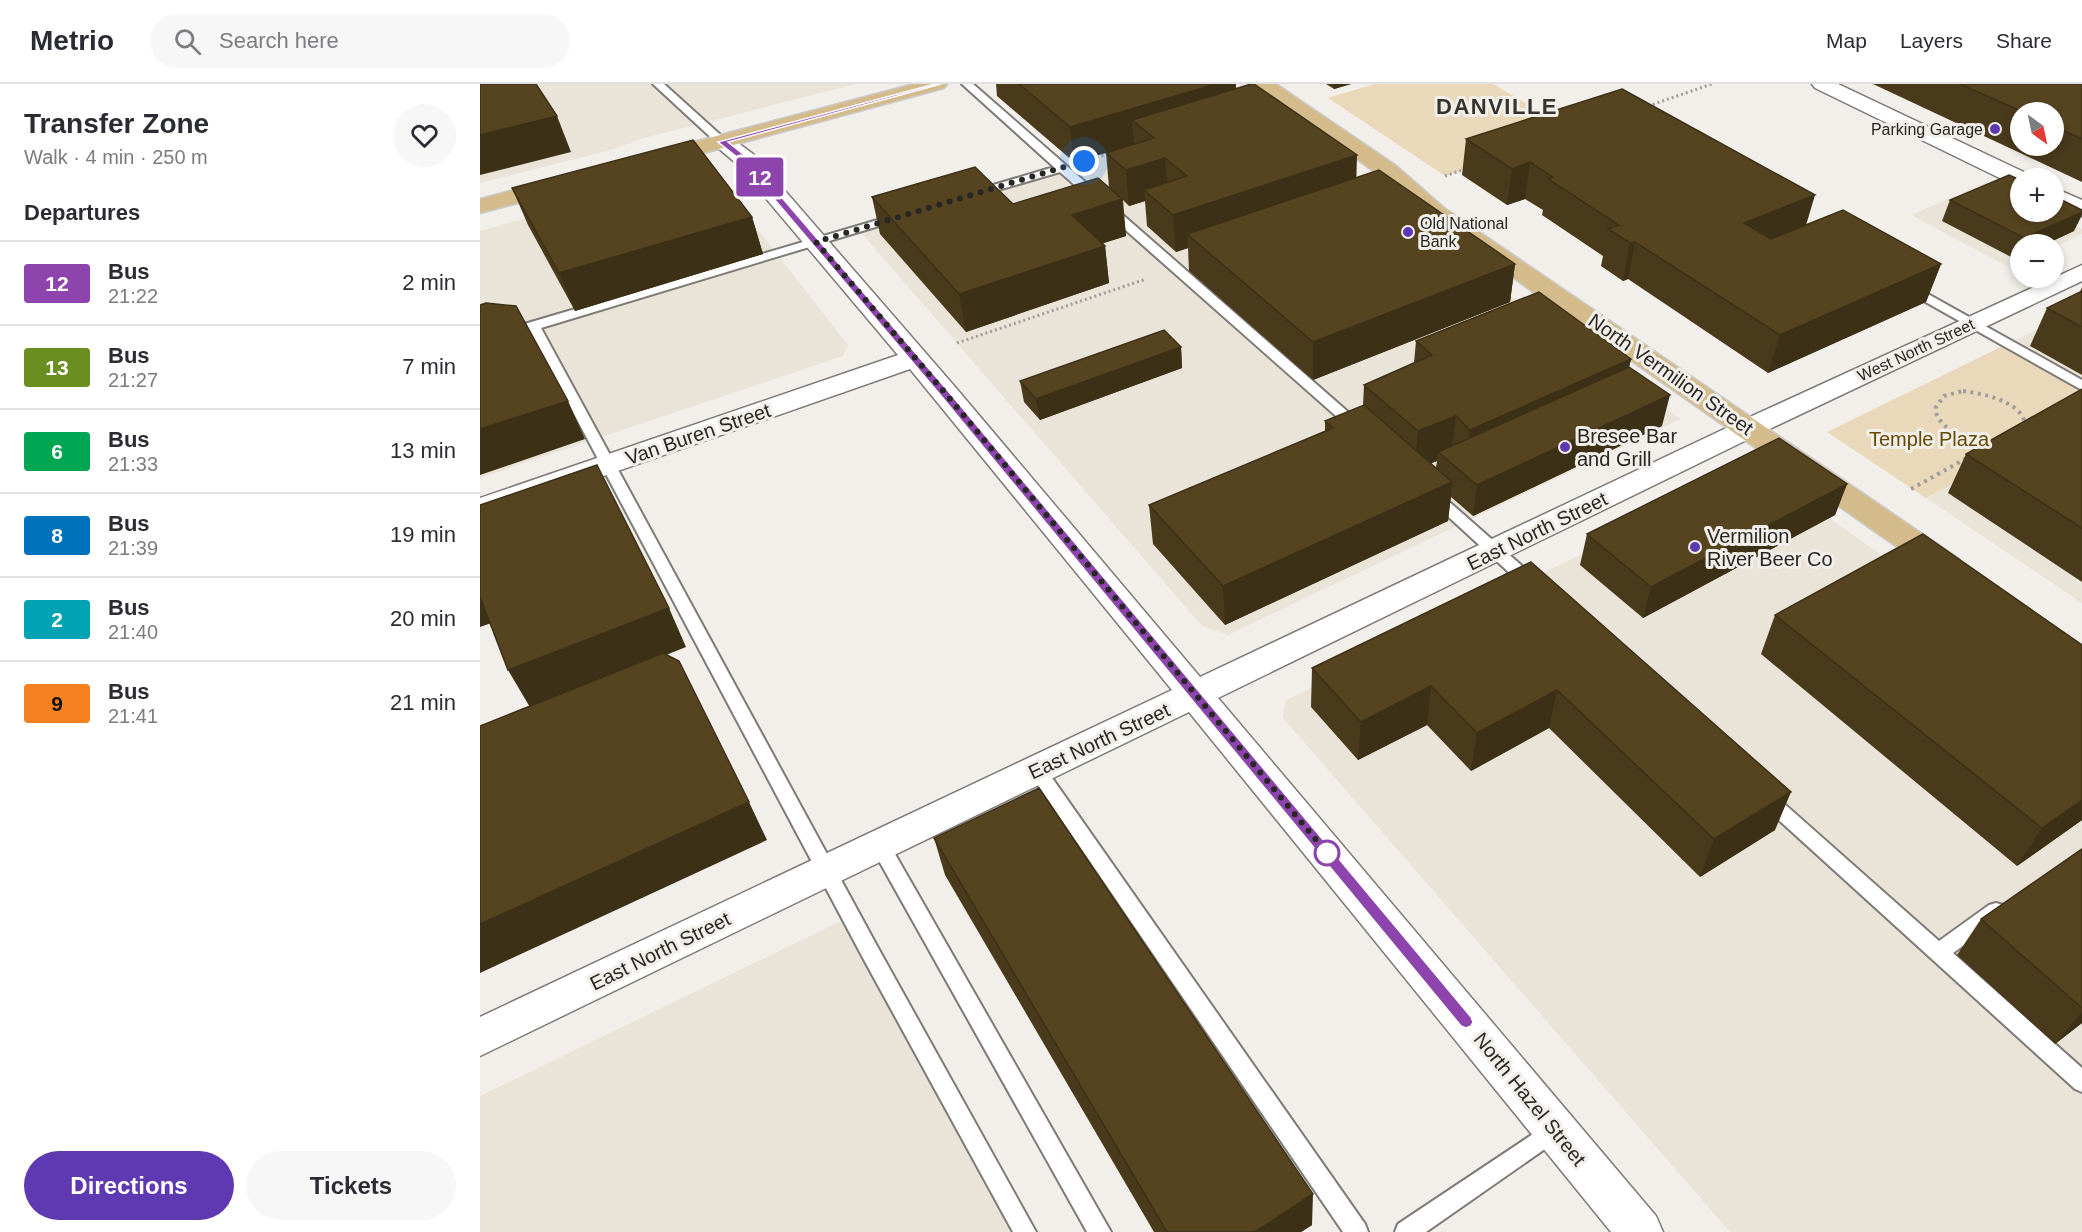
<!DOCTYPE html>
<meta charset="utf-8">
<style>
:root{--surface:#fff;--page:#f7f7f7;--text:#2b2b33;--muted:#7c7c81;--line:#e1e1e2;--accent:#5e39b1}
body{margin:0;font-family:Arial,sans-serif;background:var(--page);color:var(--text);height:100vh;display:flex;flex-direction:column;font-size:22px;white-space:nowrap}
*{box-sizing:border-box;margin:0}
p{font-size:20px;color:var(--muted)}
.icon{flex:none;width:33px;height:33px;fill:none;stroke:currentColor;stroke-width:2;stroke-linecap:round;stroke-linejoin:round}
.map{position:relative;flex:1;overflow:hidden}
.panel{display:flex;flex-direction:column;background:var(--surface);width:480px}
.panel>*{flex:none}
.badge{padding:0 12px;border-radius:4px;font-size:21px;line-height:39px}
.needle{width:39px;rotate:147deg}
.controls{position:absolute;left:1530px;top:18px;display:grid;gap:12px}
.controls a{display:grid;place-items:center;width:54px;height:54px;border-radius:50%;background:var(--surface);box-shadow:0 3px 9px #0003;font-size:30px}
.you{position:absolute;width:30px;height:30px;margin:-15px;border:4px solid #fff;border-radius:50%;background:#1a73e8;box-shadow:0 0 0 9px #1a73e833}
.map>.badge{position:absolute;translate:-50% -50%;box-shadow:0 0 0 3px #fff}
h2{padding:0 24px;font-size:22px;line-height:54px}
.round{display:grid;place-items:center;flex:none;width:63px;height:63px;border-radius:32px;background:var(--page)}
.summary{display:flex;align-items:center;justify-content:space-between;height:102px;padding:0 24px}
h1{font-size:28px;font-weight:700;line-height:45px}
.cta{display:flex;gap:12px;margin-top:auto;padding:12px 24px}
.cta a{flex:1;height:69px;border-radius:36px;background:var(--accent);color:#fff;font-size:24px;font-weight:700;line-height:69px;text-align:center}
.cta a+a{background:var(--page);color:var(--text)}
ul{padding:0;list-style:none}
li{display:flex;align-items:center;gap:18px;height:84px;padding:0 24px;border-top:2px solid var(--line)}
li div{flex:1}
li b{display:block;font-size:22px}
li em{font-style:normal}
li .badge{min-width:66px;font-weight:700;text-align:center}
header{display:flex;align-items:center;gap:36px;box-sizing:border-box;height:84px;padding:0 30px;background:var(--surface);border-bottom:2px solid var(--line)}
header strong{font-size:28px}
nav{display:flex;gap:33px;margin-inline-start:auto;font-size:21px}
.search{width:420px;height:54px;background:var(--page);display:flex;align-items:center;gap:15px;box-sizing:border-box;padding:0 21px;border-radius:33px;color:var(--muted);font-size:22px}
main{display:flex;flex:1;min-height:0}
.map>svg:first-child{display:block}
.built{fill:#eae4d8}
.green{fill:#e9d8b9}
.lines{fill:none;stroke-linecap:round;stroke-linejoin:round}
.service-casing{stroke:#7e7b77;stroke-width:4}
.minor-casing{stroke:#7e7b77;stroke-width:3}
.primary-casing{stroke:#cbcbcb;stroke-width:3}
.path-far1{stroke:#a09d9a;stroke-width:3;stroke-dasharray:2 3;stroke-linecap:butt}
.path{stroke:#a09d9a;stroke-width:4;stroke-dasharray:3 4.5;stroke-linecap:butt}
.service{fill:#fff;fill-rule:evenodd}
.minor{fill:#fff;fill-rule:evenodd}
.primary{fill:#d3bb8b;fill-rule:evenodd}
.wall{fill:#4a3a1c;fill-rule:evenodd}
.shaded-wall{fill:#3c3017}
.building{fill:#564421;stroke:#3c3017;stroke-width:1.5}
.line{fill:#8e44ad;stroke:#fff;stroke-width:1.5}
.walk{stroke:#282725;stroke-width:6;stroke-dasharray:0 10.8}
.poi-dot{fill:#5e39b1;stroke:#f2efea;stroke-width:2}
.stop-dot{fill:#fff;stroke:#8e44ad;stroke-width:3}
.labels{text-anchor:middle;dominant-baseline:central;stroke-width:6;stroke-linejoin:round;paint-order:stroke}
.far-poi-label{font-size:16px;fill:#282725;stroke:#f2efea;text-anchor:end}
.far-street-label{font-size:16px;fill:#282725;stroke:#f2efea}
.street-label{font-size:20px;fill:#282725;stroke:#f2efea}
.poi-label{font-size:20px;fill:#282725;stroke:#f2efea;text-anchor:start}
.park-label{font-size:20px;fill:#664902;stroke:#f2efea}
.far-district-label{font-size:22px;font-weight:bold;letter-spacing:1.5px;fill:#35332f;stroke:#f2efea}
</style>
<header>
<strong>Metrio</strong>
<div class="search"><svg class="icon" aria-label="search" viewBox="0 0 24 24"><circle cx="10" cy="10" r="6"/><path d="M15 15l6 6"/></svg>Search here</div>
<nav><a>Map</a><a>Layers</a><a>Share</a></nav>
</header>
<main>
<section class="panel">
<div class="summary"><div><h1>Transfer Zone</h1><p>Walk · 4 min · 250 m</p></div><a class="round"><svg class="icon" aria-label="heart" viewBox="0 0 24 24"><path d="M12 20l-8-8c-3-5 5-10 8-4 3-6 11-1 8 4z"/></svg></a></div>
<h2>Departures</h2>
<ul>
<li><span class="badge" style="background:#8e44ad;color:#fff">12</span><div><b>Bus</b><p>21:22</p></div><em>2 min</em></li>
<li><span class="badge" style="background:#6b8e23;color:#fff">13</span><div><b>Bus</b><p>21:27</p></div><em>7 min</em></li>
<li><span class="badge" style="background:#00a651;color:#fff">6</span><div><b>Bus</b><p>21:33</p></div><em>13 min</em></li>
<li><span class="badge" style="background:#0072bc;color:#fff">8</span><div><b>Bus</b><p>21:39</p></div><em>19 min</em></li>
<li><span class="badge" style="background:#00a3b4;color:#fff">2</span><div><b>Bus</b><p>21:40</p></div><em>20 min</em></li>
<li><span class="badge" style="background:#f58220;color:#111">9</span><div><b>Bus</b><p>21:41</p></div><em>21 min</em></li>
</ul>
<div class="cta"><a>Directions</a><a>Tickets</a></div>
</section>
<div class="map">
<svg width="1602" height="1148" viewBox="0 0 1602 1148">
<rect width="100%" height="100%" fill="#f2efea"/>
<path class="built" d="M 0,0 L 376,0 L 164,54 L 134,65 L 0,99 Z
M 774,27 L 897,116 L 1201,335 L 748,551 L 722,542 L 378,145 Z
M 230,84 L 368,261 L 363,272 L 0,394 L 0,147 Z
M 1507,98 L 1540,115 L 1540,128 L 1567,128 L 1602,145 L 1602,150 L 1574,163 L 1574,160 L 1540,160 L 1540,179 L 1530,184 L 1431,131 Z
M 1590,229 L 1602,235 L 1602,302 L 1527,260 Z
M 1602,330 L 1602,519 L 1446,414 Z
M 1277,383 L 1602,613 L 1602,1148 L 1250,1148 L 803,634 L 805,617 Z
M 371,832 L 545,1148 L 0,1148 L 0,1012 Z"/>
<path class="green" d="M 895,0 L 1013,0 L 1095,47 L 965,92 L 848,14 Z
M 1527,260 L 1602,302 L 1602,330 L 1446,414 L 1347,348 Z"/>
<g class="lines">
<g class="service-casing">
<path id="service" d="M 173,0 L 184,0 L 246,56 L 246,60 L 238,60 Z
M 482,0 L 493,0 L 883,341 L 885,344 L 883,347 L 873,347 L 580,88 L 501,111 L 493,111 L 493,107 L 574,83 Z
M 418,130 L 422,131 L 422,135 L 61,244 L 397,862 L 556,1148 L 533,1148 L 383,874 L 50,247 L 41,247 L 40,244 L 41,241 Z
M 1430,200 L 1602,296 L 1602,306 L 1426,207 L 1424,204 L 1426,201 Z
M 953,406 L 958,408 L 1058,496 L 1060,500 L 1058,504 L 1046,504 L 948,414 L 946,411 L 948,408 Z
M 557,679 L 563,681 L 885,1140 L 888,1148 L 863,1148 L 551,691 L 548,686 L 551,681 Z
M 1286,707 L 1292,709 L 1459,857 L 1509,821 L 1516,819 L 1523,821 L 1526,827 L 1523,833 L 1473,869 L 1602,984 L 1602,1008 L 1595,1005 L 1280,719 L 1277,714 L 1280,709 Z
M 400,753 L 407,756 L 631,1148 L 607,1148 L 393,766 L 391,761 L 393,756 Z
M 1074,1036 L 1082,1039 L 1085,1046 L 1082,1053 L 946,1148 L 915,1148 L 918,1140 Z"/>
</g>
<g class="minor-casing">
<path id="minor" d="M 1332,0 L 1358,0 L 1548,90 L 1551,94 L 1540,94 L 1540,102 L 1532,100 L 1335,4 Z
M 242,52 L 250,53 L 273,70 L 476,304 L 720,593 L 1259,338 L 1602,181 L 1602,197 L 1279,350 L 738,614 L 1176,1132 L 1183,1148 L 1131,1148 L 709,628 L 0,972 L 0,933 L 692,606 L 430,285 L 0,435 L 0,414 L 418,271 L 257,80 L 231,58 L 234,53 Z
M 1574,104 L 1602,116 L 1602,132 L 1574,120 Z"/>
</g>
<g class="primary-casing">
<path id="primary" d="M 434,0 L 467,0 L 464,4 L 176,82 L 168,80 L 165,75 L 168,70 Z
M 773,0 L 796,0 L 915,81 L 964,124 L 1479,475 L 1483,483 L 1479,491 L 1468,494 L 1457,491 L 948,134 L 899,91 Z
M 79,94 L 87,96 L 90,101 L 87,106 L 0,129 L 0,115 Z"/>
</g>
<path class="path-far1" d="M 1168,22 L 1232,0
M 612,75 L 630,69
M 965,92 L 985,85
M 477,259 L 666,195"/>
<path class="path" d="M 1483,307 C 1595,322 1531,390 1469,345 C 1462,340 1454,331 1456,323 L 1464,312 Z
M 1431,405 L 1487,374"/>
<use href="#service" class="service"/>
<use href="#minor" class="minor"/>
<use href="#primary" class="primary"/>
</g>
<path class="wall" d="M 516,0 L 756,0 L 756,5 L 876,93 L 1035,180 L 1030,218 L 833,296 L 709,187 L 708,164 L 696,168 L 667,142 L 665,117 L 649,122 L 643,116 L 646,152 L 623,159 L 625,162 L 629,199 L 486,248 L 400,150 L 392,113 L 533,120 L 629,103 L 626,69 L 594,78 L 517,12 Z
M 846,0 L 871,0 L 854,5 Z
M 1393,0 L 1602,0 L 1602,98 ZM 1540,28 L 1574,28 L 1574,62 L 1540,62 Z
M 986,55 L 1326,141 L 1461,180 L 1446,218 L 1288,289 L 1148,195 L 1143,197 L 1121,182 L 1123,172 L 1062,131 L 1063,126 L 1045,115 L 1027,121 L 982,91 Z
M 32,104 L 272,133 L 283,170 L 95,227 L 48,141 Z
M 1470,116 L 1594,147 L 1566,160 L 1540,160 L 1540,173 L 1535,175 L 1462,137 Z
M 1602,203 L 1602,291 L 1550,262 L 1567,224 L 1600,208 Z
M 936,257 L 1151,275 L 1149,283 L 1182,342 L 993,432 L 971,413 L 968,437 L 745,541 L 673,460 L 669,421 L 845,348 L 845,337 L 883,321 L 884,301 L 934,279 ZM 957,377 L 956,384 L 951,379 Z
M 701,263 L 702,284 L 560,336 L 544,318 L 540,297 Z
M 1602,305 L 1602,498 L 1468,409 L 1486,370 Z
M 1367,400 L 1355,431 L 1163,534 L 1100,481 L 1107,450 Z
M 1051,478 L 1295,746 L 1220,793 L 1069,644 L 991,687 L 947,641 L 878,676 L 831,623 L 832,584 Z
M 1295,531 L 1602,561 L 1602,736 L 1537,782 L 1281,570 Z
M 454,754 L 832,1141 L 821,1148 L 674,1148 L 465,791 Z
M 1602,765 L 1602,939 L 1575,960 L 1477,871 L 1501,835 Z"/>
<path class="shaded-wall" d="M 736,0 L 756,0 L 756,29 L 652,36 L 654,60 L 594,78 L 590,43 Z
M 854,0 L 871,0 L 854,5 Z
M 77,32 L 91,68 L 0,91 L 0,51 Z
M 877,71 L 876,108 L 707,150 L 708,164 L 696,168 L 693,131 Z
M 685,74 L 688,110 L 664,106 L 665,117 L 649,122 L 646,86 Z
M 1050,78 L 1045,115 L 1027,121 L 1032,85 Z
M 1335,111 L 1324,148 L 1254,176 L 1264,139 Z
M 642,115 L 646,152 L 596,168 L 592,131 Z
M 1602,128 L 1602,131 L 1594,147 L 1566,160 L 1542,160 L 1544,154 Z
M 272,133 L 283,170 L 95,227 L 79,189 Z
M 1155,158 L 1148,195 L 1143,197 L 1150,159 Z
M 625,162 L 629,199 L 486,248 L 479,210 Z
M 1540,163 L 1540,173 L 1535,175 Z
M 1035,180 L 1030,218 L 833,296 L 833,258 Z
M 1461,180 L 1446,218 L 1288,289 L 1300,251 Z
M 701,263 L 702,284 L 560,336 L 556,315 Z
M 1151,275 L 1142,313 L 985,385 L 990,346 Z
M 1190,311 L 1182,342 L 993,432 L 997,401 Z
M 88,317 L 105,355 L 0,391 L 0,345 Z
M 976,332 L 971,371 L 958,368 L 957,377 L 934,386 L 938,347 Z
M 972,398 L 968,437 L 745,541 L 743,502 Z
M 1367,400 L 1355,431 L 1163,534 L 1171,503 Z
M 0,507 L 17,537 L 0,543 Z
M 189,524 L 206,563 L 51,625 L 28,586 Z
M 951,602 L 947,641 L 878,676 L 881,638 Z
M 1077,606 L 1069,644 L 991,687 L 997,649 Z
M 1311,708 L 1295,746 L 1220,793 L 1234,755 Z
M 1602,716 L 1602,736 L 1537,782 L 1562,744 Z
M 269,718 L 287,756 L 0,889 L 0,840 Z
M 1602,928 L 1602,939 L 1575,960 Z
M 833,1110 L 832,1141 L 821,1148 L 775,1148 Z"/>
<path class="building" d="M 0,0 L 56,0 L 77,32 L 0,51 Z
M 539,0 L 736,0 L 590,43 Z
M 771,0 L 774,0 L 877,71 L 693,131 L 664,106 L 707,92 L 685,74 L 646,86 L 626,69 L 674,54 L 652,36 Z
M 1480,0 L 1602,0 L 1602,55 L 1574,42 L 1574,28 L 1543,28 Z
M 1142,5 L 1335,111 L 1264,139 L 1291,155 L 1363,126 L 1461,180 L 1300,251 L 1155,158 L 1150,159 L 1128,145 L 1139,141 L 1068,95 L 1073,93 L 1050,78 L 1032,85 L 986,55 Z
M 213,56 L 272,133 L 79,189 L 32,104 Z
M 495,83 L 533,120 L 618,94 L 642,115 L 592,131 L 625,162 L 479,210 L 392,113 Z
M 899,86 L 1035,180 L 833,258 L 707,150 Z
M 1529,91 L 1540,96 L 1540,128 L 1574,128 L 1574,112 L 1602,126 L 1602,128 L 1544,154 L 1470,116 Z
M 1602,207 L 1602,243 L 1567,224 Z
M 1059,208 L 1151,275 L 990,346 L 976,332 L 938,347 L 884,301 L 952,271 L 936,257 Z
M 6,219 L 36,222 L 88,317 L 0,345 L 0,221 Z
M 684,246 L 701,263 L 556,315 L 540,297 Z
M 1149,283 L 1190,311 L 997,401 L 958,368 Z
M 1602,305 L 1602,444 L 1486,370 Z
M 884,321 L 972,398 L 743,502 L 669,421 L 853,344 L 845,337 Z
M 1299,354 L 1367,400 L 1171,503 L 1107,450 Z
M 117,381 L 189,524 L 28,586 L 0,513 L 0,421 Z
M 1443,450 L 1602,561 L 1602,716 L 1562,744 L 1295,531 Z
M 1051,478 L 1311,708 L 1234,755 L 1077,606 L 997,649 L 951,602 L 881,638 L 832,584 Z
M 183,569 L 199,577 L 269,718 L 0,840 L 0,642 Z
M 559,704 L 833,1110 L 775,1148 L 687,1148 L 454,754 Z
M 1602,765 L 1602,924 L 1501,835 Z"/>
<path class="line" d="M 455,0 L 461,0 L 248,58 L 268,74 L 469,308 L 991,933 L 993,938 L 991,942 L 986,944 L 981,942 L 462,313 L 262,77 L 238,58 Z"/>
<g class="lines">
<path class="walk" d="M 604,77 L 336,158 L 466,310 L 847,769"/>
</g>
<g class="poi-dot">
<circle cx="1515" cy="45" r="6"/>
<circle cx="928" cy="148" r="6"/>
<circle cx="1085" cy="363" r="6"/>
<circle cx="1215" cy="463" r="6"/>
</g>
<circle class="stop-dot" cx="847" cy="769" r="12"/>
<g class="labels">
<g class="far-poi-label">
<text x="1503" y="45">Parking Garage</text>
<text x="940" y="139" text-anchor="start">Old National<tspan x="940" dy="18">Bank</tspan></text>
</g>
<g class="far-street-label">
<text transform="translate(1436 266) rotate(-25)">West North Street</text>
</g>
<g class="street-label">
<text transform="translate(1191 290) rotate(35)">North Vermilion Street</text>
<text transform="translate(218 350) rotate(-19)">Van Buren Street</text>
<text transform="translate(1057 447) rotate(-26)">East North Street</text>
<text transform="translate(619 657) rotate(-25)">East North Street</text>
<text transform="translate(180 867) rotate(-26)">East North Street</text>
<text transform="translate(1050 1015) rotate(51)">North Hazel Street</text>
</g>
<g class="poi-label">
<text x="1097" y="352">Bresee Bar<tspan x="1097" dy="23">and Grill</tspan></text>
<text x="1227" y="452">Vermilion<tspan x="1227" dy="23">River Beer Co</tspan></text>
</g>
<g class="park-label">
<text x="1449" y="355">Temple Plaza</text>
</g>
<g class="far-district-label">
<text x="1017" y="22">DANVILLE</text>
</g>
</g>
</svg>
<div class="controls">
<a><svg class="needle" viewBox="-14 -14 28 28"><path d="M0-13l5 13h-10z" fill="#e53935"/><path d="M0 13l5-13h-10z" fill="#7c7c81"/></svg></a>
<a>+</a>
<a>−</a>
</div>
<div class="you" style="left:604px;top:77px"></div>
<b class="badge" style="left:280px;top:93px;background:#8e44ad;color:#fff">12</b>
</div>
</main>
